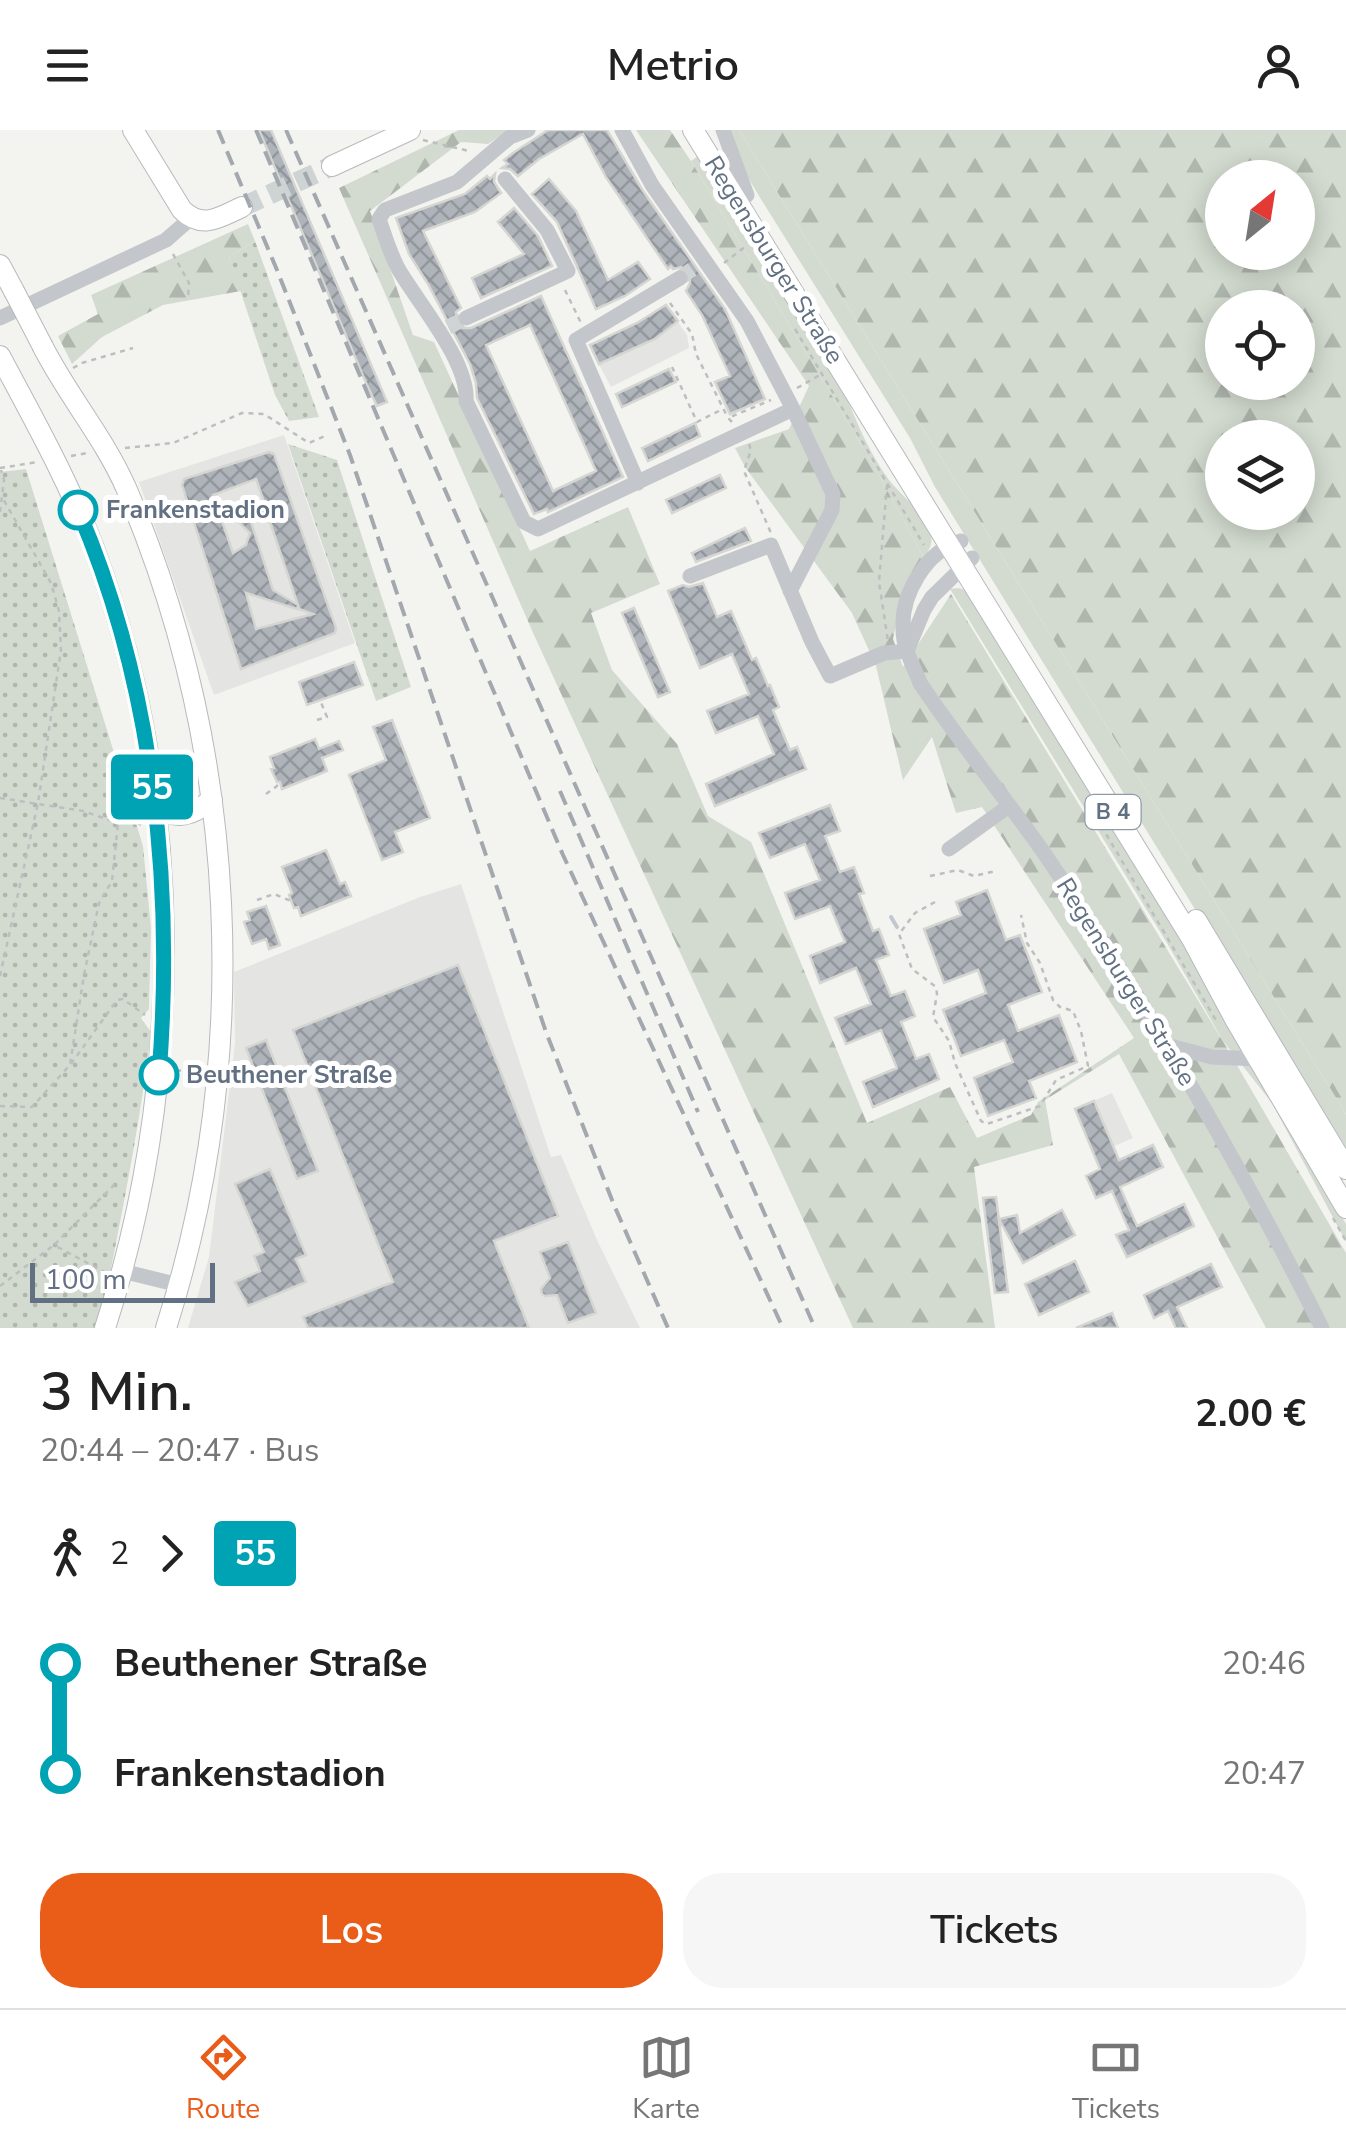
<!DOCTYPE html>
<html lang="de">
<meta charset="utf-8">
<style>
:root{--surface:#fff;--page:#f6f6f6;--text:#222;--muted:#767676;--line:#e0e0e0;--accent:#ea5d19}
body{margin:0;font-family:"Nunito Sans",sans-serif;background:var(--page);color:var(--text);height:100vh;display:flex;flex-direction:column;font-size:38px;white-space:nowrap}
*{box-sizing:border-box;margin:0}
p{font-size:32px;color:var(--muted)}
.icon{flex:none;width:55px;height:55px;fill:none;stroke:currentColor;stroke-width:2;stroke-linecap:round;stroke-linejoin:round}
.map{position:relative;height:1198px;overflow:hidden}
.panel{display:flex;flex-direction:column;background:var(--surface);flex:1}
.panel>*{flex:none}
.badge{padding:0 20px;border-radius:8px;font-size:35px;line-height:65px}
.needle{width:65px;rotate:30deg}
.tools{position:absolute;left:1205px;top:30px;display:grid;gap:20px}
.tools a{display:grid;place-items:center;width:110px;height:110px;border-radius:50%;background:var(--surface);box-shadow:0 5px 25px #0003;font-size:50px}
.scale{position:absolute;left:30px;bottom:25px;width:185px;box-sizing:border-box;padding-left:10px;border:5px solid #617082;border-top:0;font-size:28px;line-height:35px;white-space:nowrap;color:#617082;-webkit-text-stroke:8px #fff;paint-order:stroke}
.map>.badge{position:absolute;translate:-50% -50%;box-shadow:0 0 0 5px #fff}
.legs{display:flex;align-items:center;gap:15px;height:110px;padding:0 40px;font-size:32px}
.legs p{margin-inline-start:auto}
.head{display:flex;align-items:center;justify-content:space-between;height:170px;padding:0 40px}
h1{font-size:55px;font-weight:600;line-height:75px}
.primary-button{display:flex;gap:20px;margin-top:auto;padding:20px 40px}
.primary-button a{flex:1;height:115px;border-radius:40px;background:var(--accent);color:#fff;font-size:40px;font-weight:600;line-height:115px;text-align:center}
.primary-button a+a{background:var(--page);color:var(--text)}
ul{padding:0 40px;list-style:none}
li{display:flex;align-items:center;gap:35px;height:110px;font-size:38px}
li i{display:grid;place-items:center;width:15px;height:100%;margin:0 12px;background:currentColor}
li i::after{content:'';width:25px;height:25px;margin:-12px;border:8px solid;border-radius:50%;background:var(--surface)}
li p{margin-inline-start:auto}
li:first-child i{background:linear-gradient(#0000 50%,currentColor 0)}
li:last-child i{background:linear-gradient(currentColor 50%,#0000 0)}
header{display:flex;justify-content:space-between;align-items:center;height:130px;padding:0 40px;background:var(--surface);font-size:45px;font-weight:600}
.tabs{display:flex;justify-content:space-around;align-items:center;height:140px;border-top:2px solid var(--line);background:var(--surface);font-size:28px;color:var(--muted)}
.tabs a{display:grid;justify-items:center;gap:5px}
.tabs .on{color:var(--accent)}
.map>svg:first-child{display:block}
.built{fill:#e4e5e3}
.grass{fill:#d3dbd0}
.forest{fill:url(#forest-firs);fill-rule:evenodd}
.garden{fill:url(#garden-dots)}
.lines{fill:none;stroke-linecap:round;stroke-linejoin:round}
.stream{stroke:#bec8ce;stroke-width:4}
.building{fill:url(#building-cross-hatch);stroke:#d5d5d2;stroke-width:2.5;fill-rule:evenodd}
.minor-tunnel{stroke:#ced3d4;stroke-width:15;stroke-dasharray:15 8;stroke-linecap:butt}
.major-tunnel{stroke:#ced3d4;stroke-width:20;stroke-dasharray:20 10;stroke-linecap:butt}
.major-casing{stroke:#b6b9bd;stroke-width:22}
.path{stroke:#bdbec0;stroke-width:2.5;stroke-dasharray:5 5;stroke-linecap:butt}
.minor{stroke:#c3c6ca;stroke-width:15}
.major{stroke:#fff;stroke-width:20}
.rail{stroke:#a3a8ae;stroke-width:4;stroke-dasharray:15 8;stroke-linecap:butt}
.major-bridge-casing{stroke:#b6b9bd;stroke-width:22;stroke-linecap:butt}
.major-bridge{stroke:#fff;stroke-width:20}
.line-1-casing{stroke:#fff;stroke-width:22}
.line-1{stroke:#00a3b4;stroke-width:15}
.stop-1-dot{fill:#fff;stroke:#00a3b4;stroke-width:5}
.labels{text-anchor:middle;dominant-baseline:central;stroke-width:10;stroke-linejoin:round;paint-order:stroke}
.shield{fill:#fff;stroke:#909ba8;stroke-width:2.5}
.shield-label{font-size:22px;font-weight:bold;fill:#617082}
.street-label{font-size:25px;fill:#617082;stroke:#fff}
.stop-label{font-size:25px;font-weight:bold;fill:#617082;stroke:#fff;text-anchor:start}
</style>
<header><svg class="icon" aria-label="menu" viewBox="0 0 24 24"><path d="M4 6h16M4 12h16M4 18h16"/></svg>Metrio<svg class="icon" aria-label="person" viewBox="0 0 24 24"><circle cx="12" cy="8" r="4"/><path d="M4 21q1-7 8-7t8 7"/></svg></header>
<div class="map">
<svg width="1346" height="1198" viewBox="0 0 1346 1198">
<defs>
<pattern id="forest-firs" width="22" height="20" patternUnits="userSpaceOnUse" patternTransform="scale(2.5)"><rect width="22" height="20" fill="#d3dbd0"/><path d="M5 1l3.5 6h-7zM16 11l3.5 6h-7z" fill="#afb6ae"/></pattern>
<pattern id="garden-dots" width="8" height="8" patternUnits="userSpaceOnUse" patternTransform="scale(2.5)"><rect width="8" height="8" fill="#d3dbd0"/><path d="M2 2h.1M6 6h.1" fill="none" stroke="#afb6ae" stroke-width="1.8" stroke-linecap="round"/></pattern>
<pattern id="building-cross-hatch" width="8" height="8" patternUnits="userSpaceOnUse" patternTransform="scale(2.5)"><rect width="8" height="8" fill="#aeb4ba"/><path d="M0 0l8 8M0 8l8-8" fill="none" stroke="#91979d"/></pattern>
</defs>
<rect width="100%" height="100%" fill="#f3f4ef"/>
<path class="built" d="M 666,175 L 687,205 L 689,218 L 611,257 L 589,216 L 637,193 Z
M 284,305 L 355,513 L 214,565 L 139,352 Z
M 461,754 L 551,1027 L 561,1025 L 597,1110 L 640,1198 L 188,1198 L 209,1127 L 235,913 L 234,842 L 420,767 Z
M 1112,963 L 1133,1008 L 1094,1025 L 1075,979 Z"/>
<path class="grass" d="M 724,0 L 739,0 L 1346,984 L 1346,1029 L 1302,953 L 935,357 L 910,308 L 759,66 L 736,27 Z
M 701,24 L 843,258 C 855,289 869,323 889,350 C 903,368 926,382 931,406 C 933,415 928,421 924,428 L 874,336 L 691,31 Z
M 959,458 L 968,461 L 1203,841 L 1241,914 L 1346,1094 L 1346,1112 L 1272,973 L 1223,911 L 1167,813 L 950,459 Z"/>
<path class="forest" d="M 459,0 L 509,0 L 488,14 L 461,12 L 370,81 L 413,205 L 434,212 L 530,421 L 628,377 L 660,454 L 591,483 L 612,540 L 677,614 L 708,686 L 751,712 L 867,993 L 950,957 L 977,1008 L 1031,985 L 1038,972 L 1134,908 L 982,677 L 956,683 L 932,607 L 903,650 L 876,536 L 852,483 L 745,337 L 735,318 L 789,299 L 809,256 L 636,0 L 670,0 L 691,31 L 874,336 L 924,428 L 902,466 L 893,509 L 903,537 L 951,464 L 1227,918 L 1346,1123 L 1346,1198 L 1266,1198 L 1119,924 L 1045,970 L 1053,1015 L 974,1037 L 995,1198 L 853,1198 L 534,505 L 339,58 Z
M 739,0 L 1346,0 L 1346,984 ZM 1222,48 L 1298,48 L 1298,122 L 1222,122 ZM 1222,178 L 1298,178 L 1298,252 L 1222,252 ZM 1222,308 L 1298,308 L 1298,382 L 1222,382 Z
M 248,94 L 255,111 L 229,127 L 241,161 L 163,175 L 102,207 L 72,234 L 58,206 L 98,184 L 91,165 Z"/>
<path class="garden" d="M 255,111 L 319,287 L 289,291 L 275,265 L 229,127 Z
M 288,314 L 337,330 L 411,557 L 376,571 Z
M 26,339 L 143,716 L 151,798 L 149,879 L 141,888 L 151,902 C 139,1002 119,1099 99,1198 L 0,1198 L 0,342 Z"/>
<g class="lines">
<path class="stream" d="M 891,787 L 897,797"/>
</g>
<path class="building" d="M 259,0 L 271,0 L 387,272 L 377,276 L 367,255 Z
M 548,0 L 607,0 L 643,61 L 725,179 L 765,269 L 730,284 L 715,252 L 730,246 L 702,185 L 686,161 L 690,153 L 690,143 L 681,137 L 673,139 L 671,136 L 668,139 L 606,47 L 583,4 L 539,29 L 518,46 L 510,39 L 502,38 L 508,34 L 504,30 L 513,23 Z
M 495,44 L 494,52 L 501,63 L 475,82 L 423,101 L 461,178 L 456,182 L 456,192 L 460,198 L 471,198 L 541,166 L 623,347 L 548,382 L 547,379 L 534,384 L 477,268 L 476,253 L 470,234 L 428,154 L 409,124 L 396,88 L 465,64 L 487,46 L 490,49 ZM 530,195 L 596,341 L 553,361 L 486,215 Z
M 549,49 L 576,81 L 608,150 L 638,132 L 650,149 L 625,166 L 596,179 L 557,92 L 532,64 Z
M 514,78 L 538,106 L 552,136 L 481,168 L 472,148 L 524,124 L 498,92 Z
M 666,175 L 678,191 L 655,209 L 599,234 L 590,215 L 637,193 Z
M 669,239 L 676,252 L 622,277 L 616,264 Z
M 695,293 L 700,306 L 648,331 L 642,318 Z
M 269,322 L 274,324 L 336,498 L 335,503 L 241,539 L 182,355 L 184,349 ZM 256,349 L 268,383 L 244,383 L 222,376 L 250,403 L 246,415 L 233,423 L 213,365 ZM 268,386 L 298,475 L 273,460 L 251,392 ZM 246,463 L 297,479 L 298,476 L 299,479 L 313,484 L 256,499 Z
M 720,345 L 726,358 L 672,383 L 666,370 Z
M 745,398 L 751,411 L 696,432 L 692,423 Z
M 703,453 L 717,487 L 731,481 L 752,530 L 756,528 L 768,556 L 770,555 L 779,577 L 773,580 L 790,620 L 797,617 L 806,639 L 715,676 L 706,654 L 774,624 L 758,586 L 716,603 L 707,581 L 749,564 L 732,524 L 700,538 L 668,461 L 683,455 L 689,457 Z
M 634,478 L 670,562 L 658,567 L 622,483 Z
M 354,532 L 363,555 L 307,575 L 299,552 Z
M 392,590 L 430,688 L 395,702 L 403,722 L 382,730 L 349,645 L 386,630 L 373,597 Z
M 315,609 L 319,619 L 339,611 L 343,620 L 322,628 L 327,641 L 282,659 L 280,652 L 277,652 L 271,639 L 274,638 L 270,627 Z
M 830,675 L 840,701 L 825,706 L 840,742 L 854,737 L 864,763 L 859,764 L 873,801 L 879,799 L 889,825 L 876,830 L 891,866 L 905,861 L 915,886 L 901,892 L 916,929 L 929,924 L 939,949 L 873,977 L 863,952 L 897,938 L 881,900 L 846,914 L 835,888 L 871,874 L 856,838 L 820,853 L 810,826 L 845,812 L 830,776 L 795,789 L 785,763 L 820,750 L 805,714 L 770,728 L 759,703 Z
M 326,720 L 340,754 L 345,752 L 351,766 L 301,786 L 298,777 L 294,778 L 289,765 L 292,763 L 282,737 Z
M 987,760 L 1006,810 L 1020,805 L 1042,862 L 1008,875 L 1018,901 L 1059,885 L 1077,932 L 1029,951 L 1036,968 L 988,986 L 974,948 L 1013,932 L 1004,910 L 961,926 L 943,880 L 986,863 L 978,840 L 944,853 L 924,799 L 961,785 L 956,772 Z
M 266,776 L 280,815 L 269,819 L 266,809 L 252,814 L 244,792 L 250,790 L 247,782 Z
M 458,835 L 558,1086 L 494,1111 L 529,1198 L 308,1198 L 303,1187 L 393,1152 L 293,900 Z
M 266,910 L 318,1041 L 297,1049 L 246,918 Z
M 1094,971 L 1119,1030 L 1153,1015 L 1163,1037 L 1120,1057 L 1137,1096 L 1184,1074 L 1194,1096 L 1127,1127 L 1116,1105 L 1129,1100 L 1112,1061 L 1096,1068 L 1086,1046 L 1100,1039 L 1075,979 Z
M 270,1039 L 306,1125 L 296,1129 L 306,1152 L 248,1176 L 235,1152 L 260,1141 L 254,1126 L 264,1122 L 235,1054 Z
M 996,1067 L 1008,1162 L 995,1163 L 983,1068 Z
M 1062,1080 L 1075,1105 L 1023,1133 L 999,1089 L 1017,1085 L 1020,1103 Z
M 568,1112 L 596,1183 L 568,1193 L 557,1165 L 545,1166 L 542,1164 L 541,1159 L 550,1148 L 540,1122 Z
M 1075,1131 L 1089,1162 L 1039,1185 L 1025,1154 Z
M 1211,1134 L 1222,1157 L 1177,1177 L 1187,1198 L 1176,1198 L 1168,1181 L 1154,1188 L 1144,1165 Z
M 1112,1183 L 1118,1198 L 1076,1198 Z"/>
<g class="lines">
<path class="minor-tunnel" d="M 680,148 L 694,138
M 448,197 L 466,188"/>
<path class="major-tunnel" d="M 242,77 L 332,36"/>
<g class="major-casing">
<path id="major" d="M 133,0 L 182,80 C 203,100 220,87 242,77
M 693,0 L 1192,809 L 1236,891 L 1346,1078
M 332,36 L 410,0
M 0,135 L 14,161
M 43,217 C 68,266 105,309 127,360 C 239,624 253,925 166,1198
M 0,226 C 33,288 68,350 93,416 C 185,662 186,949 105,1198
M 154,676 C 176,691 193,686 212,669
M 1196,790 L 1346,1039"/>
</g>
<path class="path" d="M 423,10 L 469,21
M 173,124 L 189,153 L 188,167
M 724,133 L 746,116
M 565,160 L 581,193
M 670,173 L 692,204 L 696,224 L 728,288
M 795,199 L 924,415
M 672,237 L 697,292 L 723,279
M 73,238 L 82,233 L 133,218
M 797,258 L 820,245
M 732,292 L 728,288 L 771,270
M 749,314 L 751,320 L 744,341 L 771,403
M 125,318 L 173,313 L 242,283 L 264,284 L 309,313 L 327,305
M 71,326 L 87,323
M 0,338 L 38,332
M 887,355 L 879,452 L 888,511
M 0,382 L 4,350 L 1,340
M 317,590 L 327,587 L 320,570
M 266,664 L 277,656 L 278,652
M 0,668 L 83,681 L 118,693 L 135,692 L 141,695
M 1086,670 L 1217,892
M 930,746 L 958,740 L 974,746 L 996,741
M 257,770 L 274,764 L 291,771
M 935,772 L 915,783 L 899,804 L 912,839 L 936,857 L 937,864 L 933,887 L 949,911 L 955,933 L 981,991 L 987,994 L 1040,976 L 1056,950 L 1088,936 L 1081,901 L 1073,881 L 1060,877 L 1053,870 L 1040,833 L 1027,813 L 1021,785
M 0,846 L 38,673 L 61,520 L 59,481 L 51,453 L 2,367
M 71,934 L 117,870 L 123,869 L 145,885
M 176,940 L 197,943
M 0,976 L 32,977 L 70,935 L 84,845 L 99,773 L 112,751 L 118,693
M 1333,1088 L 1346,1111
M 106,1143 L 54,1115 L 116,1053
M 0,1156 L 54,1115"/>
<path class="minor" d="M 528,0 L 510,7 L 457,52 L 385,80 L 379,89 C 385,106 390,124 399,140 C 419,174 469,232 466,271 L 524,392 L 538,399 L 793,279 L 833,364 L 832,380 L 790,461
M 622,0 L 652,55 L 747,191 L 793,279
M 723,0 L 747,65
M 0,188 L 166,110 L 191,88
M 466,188 L 568,141 L 547,100 L 505,49
M 638,353 L 576,210 L 680,148
M 961,411 C 926,421 901,464 903,500 C 903,518 914,537 920,553 C 960,613 1005,667 1046,726 C 1149,876 1240,1035 1322,1198
M 690,446 L 771,415 L 812,512 L 830,546 L 884,523 L 907,521
M 907,521 L 924,480 L 932,467 L 972,428
M 949,719 L 1009,676
M 1166,915 L 1212,927 L 1258,929
M 122,1141 L 179,1155"/>
<use href="#major" class="major"/>
<path class="rail" d="M 218,0 L 277,140 L 350,325 L 546,902 L 614,1075 L 668,1198
M 256,0 L 563,725 L 783,1198
M 286,0 L 815,1198
M 560,661 L 698,982"/>
<g class="major-bridge-casing">
<path id="major-bridge" d="M 14,161 L 43,217"/>
</g>
<use href="#major-bridge" class="major-bridge"/>
</g>
<g class="lines">
<g class="line-1-casing">
<path id="line-1" d="M 78,380 C 154,556 174,755 159,945"/>
</g>
<use href="#line-1" class="line-1"/>
</g>
<g class="stop-1-dot">
<circle cx="78" cy="380" r="18"/>
<circle cx="159" cy="945" r="18"/>
</g>
<g class="labels">
<rect class="shield" x="1085.5" y="665" width="55" height="34" rx="8"/>
<g class="shield-label">
<text x="1113" y="682">B 4</text>
</g>
<g class="street-label">
<text transform="translate(774 130) rotate(58)">Regensburger Straße</text>
<text transform="translate(1126 852) rotate(58)">Regensburger Straße</text>
</g>
<g class="stop-label">
<text x="106" y="380">Frankenstadion</text>
<text x="186" y="945">Beuthener Straße</text>
</g>
</g>
</svg>
<div class="tools">
<a><svg class="needle" viewBox="-14 -14 28 28"><path d="M0-13l5 13h-10z" fill="#e53935"/><path d="M0 13l5-13h-10z" fill="#767676"/></svg></a>
<a><svg class="icon" aria-label="locate" viewBox="0 0 24 24"><circle cx="12" cy="12" r="6"/><path d="M12 2v4M12 18v4M2 12h4M18 12h4"/></svg></a>
<a><svg class="icon" aria-label="layers" viewBox="0 0 24 24"><path d="M12 4l9 5-9 5-9-5zM3 14l9 5 9-5"/></svg></a>
</div>
<div class="scale">100 m</div>
<b class="badge" style="left:152px;top:657px;background:#00a3b4;color:#fff">55</b>
</div>
<section class="panel">
<div class="head"><div><h1>3 Min.</h1><p>20:44 – 20:47 · Bus</p></div><b>2.00 €</b></div>
<div class="legs"><svg class="icon" aria-label="walk" viewBox="0 0 24 24"><circle cx="13" cy="4" r="2"/><path d="M13 8l-2 6 4 7M11 14l-3 7M7 12l3-4h3l4 4"/></svg>2<svg class="icon" aria-label="forward" viewBox="0 0 24 24"><path d="M9 5l7 7-7 7"/></svg><b class="badge" style="background:#00a3b4;color:#fff">55</b></div>
<ul>
<li><i style="color:#00a3b4"></i><b>Beuthener Straße</b><p>20:46</p></li>
<li><i style="color:#00a3b4"></i><b>Frankenstadion</b><p>20:47</p></li>
</ul>
<div class="primary-button"><a>Los</a><a>Tickets</a></div>
</section>
<nav class="tabs">
<a class="on"><svg class="icon" aria-label="directions" viewBox="0 0 24 24"><path d="M12 3l9 9-9 9-9-9zM9 14v-3h6M13 9l2 2-2 2"/></svg>Route</a>
<a><svg class="icon" aria-label="map" viewBox="0 0 24 24"><path d="M3 6l6-2 6 2 6-2v14l-6 2-6-2-6 2zM9 4v14M15 6v14"/></svg>Karte</a>
<a><svg class="icon" aria-label="tickets" viewBox="0 0 24 24"><path d="M3 7h18v10H3zM15 7v10"/></svg>Tickets</a>
</nav>
